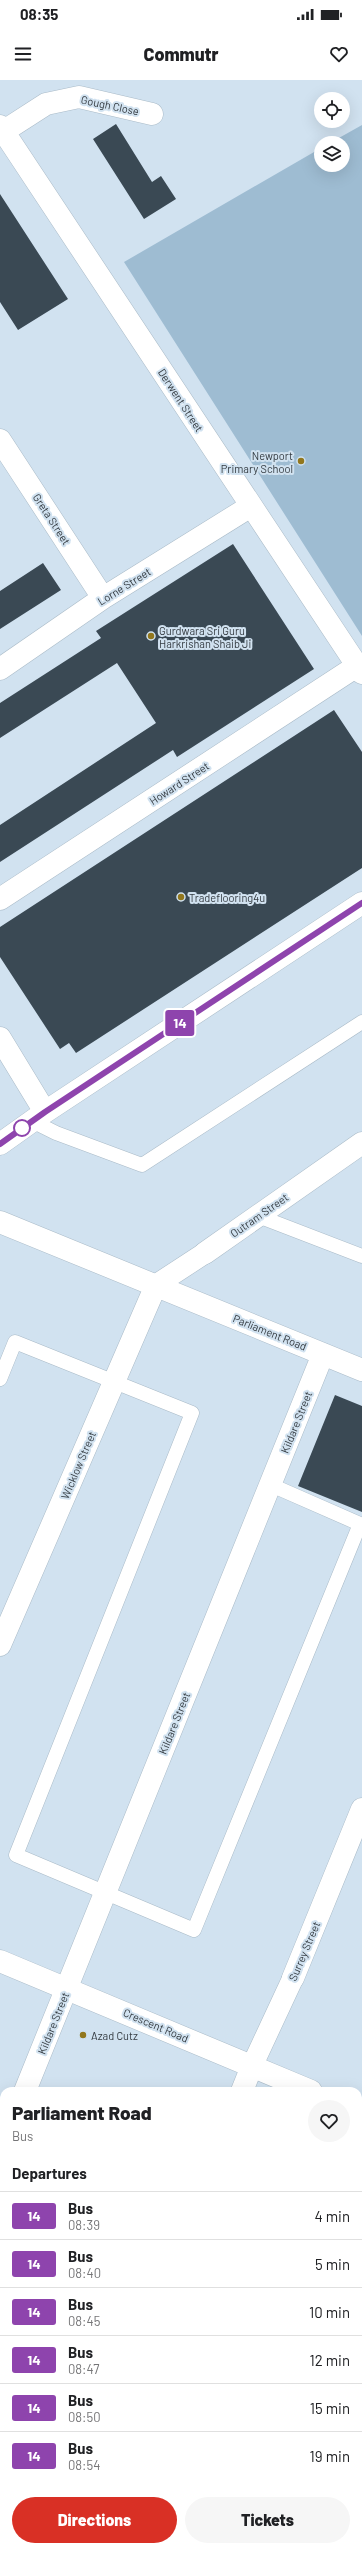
<!DOCTYPE html>
<style>
:root{--surface:#fff;--page:#f6f6f6;--text:#202124;--muted:#757577;--line:#e0e0e0;--accent:#d93025}
body{margin:0;font-family:Barlow,sans-serif;background:var(--page);color:var(--text);height:100vh;display:flex;flex-direction:column;font-size:15px;white-space:nowrap}
*{box-sizing:border-box;margin:0}
p{font-size:13px;color:var(--muted)}
.icon{flex:none;width:22px;height:22px;fill:none;stroke:currentColor;stroke-width:2;stroke-linecap:round;stroke-linejoin:round}
.map{position:relative;flex:1;overflow:hidden}
.sheet{position:absolute;left:0px;top:2007px;width:362px;height:464px;display:flex;flex-direction:column;background:var(--surface);border-radius:12px 12px 0 0;box-shadow:0 4px 16px #0002}
.sheet>*{flex:none}
.badge{padding:0 8px;border-radius:3px;font-size:14px;line-height:26px}
.fabs{position:absolute;left:314px;top:12px;display:grid;gap:8px}
.fabs a{display:grid;place-items:center;width:36px;height:36px;border-radius:50%;background:var(--surface);box-shadow:0 4px 16px #0002;font-size:20px}
.map>.badge{position:absolute;translate:-50% -50%;box-shadow:0 0 0 2px #fff}
h2{padding:0 12px;font-size:15px;line-height:36px}
.round{display:grid;place-items:center;flex:none;width:42px;height:42px;border-radius:21px;background:var(--page)}
.overview{display:flex;align-items:center;justify-content:space-between;height:68px;padding:0 12px}
h1{font-size:19px;font-weight:800;line-height:30px}
.button{display:flex;gap:8px;margin-top:auto;padding:8px 12px}
.button a{flex:1;height:46px;border-radius:24px;background:var(--accent);color:#fff;font-size:16px;font-weight:800;line-height:46px;text-align:center}
.button a+a{background:var(--page);color:var(--text)}
ul{padding:0;list-style:none}
li{display:flex;align-items:center;gap:12px;height:48px;padding:0 12px;border-top:1px solid var(--line)}
li div{flex:1}
li b{display:block;font-size:15px}
li em{font-style:normal}
li .badge{min-width:44px;font-weight:700;text-align:center}
.status{display:flex;justify-content:space-between;align-items:center;height:28px;padding:0 20px;background:var(--surface);direction:ltr}
.status svg{height:11px;fill:currentColor}
header{display:flex;justify-content:space-between;align-items:center;height:52px;padding:0 12px;background:var(--surface);font-size:18px;font-weight:800}
.map>svg:first-child{display:block}
.green{fill:#9ebcd2}
.building{fill:#3a4954}
.lines{fill:none;stroke-linecap:round;stroke-linejoin:round}
.service-casing{stroke:#aabbc8;stroke-width:15}
.pedestrian-casing{stroke:#aabbc8;stroke-width:22}
.minor-casing{stroke:#aabbc8;stroke-width:23}
.service{stroke:#fff;stroke-width:14}
.pedestrian{stroke:#fff;stroke-width:21}
.minor{stroke:#fff;stroke-width:22}
.line-casing{stroke:#fff;stroke-width:9}
.line{stroke:#8e44ad;stroke-width:6}
.poi-dot{fill:#92771d;stroke:#d1e2f0;stroke-width:1.5}
.stop-dot{fill:#fff;stroke:#8e44ad;stroke-width:2}
.labels{text-anchor:middle;dominant-baseline:central;stroke-width:4;stroke-linejoin:round;paint-order:stroke}
.street-label{font-size:11px;fill:#343b41;stroke:#d1e2f0}
.poi-label{font-size:11px;fill:#343b41;stroke:#d1e2f0;text-anchor:start}
</style>
<div class="status"><b>08:35</b><svg viewBox="0 0 49 12"><path d="M0 12V9h3v3zM5 12V6h3v6zM10 12V3h3v9zM15 12V0h3v12zM26 1h20v11H26zM47 4h2v5h-2z"/></svg></div>
<header><svg class="icon" aria-label="menu" viewBox="0 0 24 24"><path d="M4 6h16M4 12h16M4 18h16"/></svg>Commutr<svg class="icon" aria-label="heart" viewBox="0 0 24 24"><path d="M12 20l-8-8c-3-5 5-10 8-4 3-6 11-1 8 4z"/></svg></header>
<div class="map">
<svg width="362" height="2471" viewBox="0 0 362 2471">
<rect width="100%" height="100%" fill="#d1e2f0"/>
<path class="green" d="M 362,45 L 362,556 L 124,182 L 321,68 L 321,85 L 343,85 L 343,63 L 330,63 Z"/>
<path class="building" d="M 116,44 L 152,102 L 161,96 L 176,119 L 144,139 L 93,59 Z
M 0,114 L 68,219 L 18,250 L 0,222 Z
M 233,464 L 314,589 L 177,677 L 173,670 L 0,782 L 0,745 L 156,643 L 117,583 L 0,658 L 0,623 L 101,558 L 96,551 Z
M 43,483 L 61,510 L 0,549 L 0,511 Z
M 334,630 L 362,672 L 362,788 L 76,973 L 69,963 L 60,969 L 0,877 L 0,847 Z
M 335,1315 L 362,1326 L 362,1432 L 298,1406 Z"/>
<g class="lines">
<g class="service-casing">
<path id="service" d="M 32,1041 L 56,1053 L 142,1085 L 362,942
M 258,1136 L 362,1176
M 0,1299 L 15,1262 L 192,1333 L 16,1775 L 194,1850 L 360,1444 L 271,1405
M 358,2143 L 362,2145
M 0,2331 L 4,2321
M 166,2471 L 167,2467"/>
</g>
<g class="pedestrian-casing">
<path id="pedestrian" d="M 156,1205 L 205,1173
M 252,1986 L 293,1898"/>
</g>
<g class="minor-casing">
<path id="minor" d="M 0,46 L 362,593
M 4,51 L 46,24 L 79,17 L 152,34
M 0,360 L 103,518
M 0,589 L 103,518 L 251,426
M 0,819 L 357,586
M 0,958 L 45,1032
M 0,1064 L 45,1032 L 362,823
M 0,1142 L 362,1290
M 205,1173 L 362,1063
M 0,1565 L 156,1205
M 0,1881 L 311,2011
M 293,1898 L 362,1729
M 25,2011 L 323,1274
M 242,2011 L 252,1986
M 358,2031 L 362,2032
M 0,2074 L 4,2064
M 358,2265 L 362,2255
M 57,2471 L 59,2467
M 274,2471 L 275,2467"/>
</g>
<use href="#service" class="service"/>
<use href="#pedestrian" class="pedestrian"/>
<use href="#minor" class="minor"/>
</g>
<g class="lines">
<g class="line-casing">
<path id="line" d="M 0,1064 L 45,1032 L 362,823"/>
</g>
<use href="#line" class="line"/>
</g>
<g class="poi-dot">
<circle cx="301" cy="381" r="4"/>
<circle cx="151" cy="556" r="4"/>
<circle cx="181" cy="817" r="4"/>
<circle cx="83" cy="1955" r="4"/>
</g>
<circle class="stop-dot" cx="22" cy="1048" r="8"/>
<g class="labels">
<g class="street-label">
<text transform="translate(110 25) rotate(12)">Gough Close</text>
<text transform="translate(181 320) rotate(57)">Derwent Street</text>
<text transform="translate(52 439) rotate(57)">Greta Street</text>
<text transform="translate(124 506) rotate(-32)">Lorne Street</text>
<text transform="translate(179 703) rotate(-33)">Howard Street</text>
<text transform="translate(259 1135) rotate(-35)">Outram Street</text>
<text transform="translate(270 1252) rotate(22)">Parliament Road</text>
<text transform="translate(296 1342) rotate(-68)">Kildare Street</text>
<text transform="translate(78 1385) rotate(-67)">Wicklow Street</text>
<text transform="translate(174 1643) rotate(-68)">Kildare Street</text>
<text transform="translate(304 1871) rotate(-67)">Surrey Street</text>
<text transform="translate(53 1943) rotate(-68)">Kildare Street</text>
<text transform="translate(156 1945) rotate(23)">Crescent Road</text>
</g>
<g class="poi-label">
<text x="293" y="375" text-anchor="end">Newport<tspan x="293" dy="13">Primary School</tspan></text>
<text x="159" y="550">Gurdwara Sri Guru<tspan x="159" dy="13">Harkrishan Shaib Ji</tspan></text>
<text x="189" y="817">Tradeflooring4u</text>
<text x="91" y="1955">Azad Cutz</text>
</g>
</g>
</svg>
<div class="fabs">
<a><svg class="icon" aria-label="locate" viewBox="0 0 24 24"><circle cx="12" cy="12" r="6"/><path d="M12 2v4M12 18v4M2 12h4M18 12h4"/></svg></a>
<a><svg class="icon" aria-label="layers" viewBox="0 0 24 24"><path d="M12 4l9 5-9 5-9-5zM3 14l9 5 9-5"/></svg></a>
</div>
<b class="badge" style="left:180px;top:943px;background:#8e44ad;color:#fff">14</b>
<section class="sheet">
<div class="overview"><div><h1>Parliament Road</h1><p>Bus</p></div><a class="round"><svg class="icon" aria-label="heart" viewBox="0 0 24 24"><path d="M12 20l-8-8c-3-5 5-10 8-4 3-6 11-1 8 4z"/></svg></a></div>
<h2>Departures</h2>
<ul>
<li><span class="badge" style="background:#8e44ad;color:#fff">14</span><div><b>Bus</b><p>08:39</p></div><em>4 min</em></li>
<li><span class="badge" style="background:#8e44ad;color:#fff">14</span><div><b>Bus</b><p>08:40</p></div><em>5 min</em></li>
<li><span class="badge" style="background:#8e44ad;color:#fff">14</span><div><b>Bus</b><p>08:45</p></div><em>10 min</em></li>
<li><span class="badge" style="background:#8e44ad;color:#fff">14</span><div><b>Bus</b><p>08:47</p></div><em>12 min</em></li>
<li><span class="badge" style="background:#8e44ad;color:#fff">14</span><div><b>Bus</b><p>08:50</p></div><em>15 min</em></li>
<li><span class="badge" style="background:#8e44ad;color:#fff">14</span><div><b>Bus</b><p>08:54</p></div><em>19 min</em></li>
</ul>
<div class="button"><a>Directions</a><a>Tickets</a></div>
</section>
</div>
